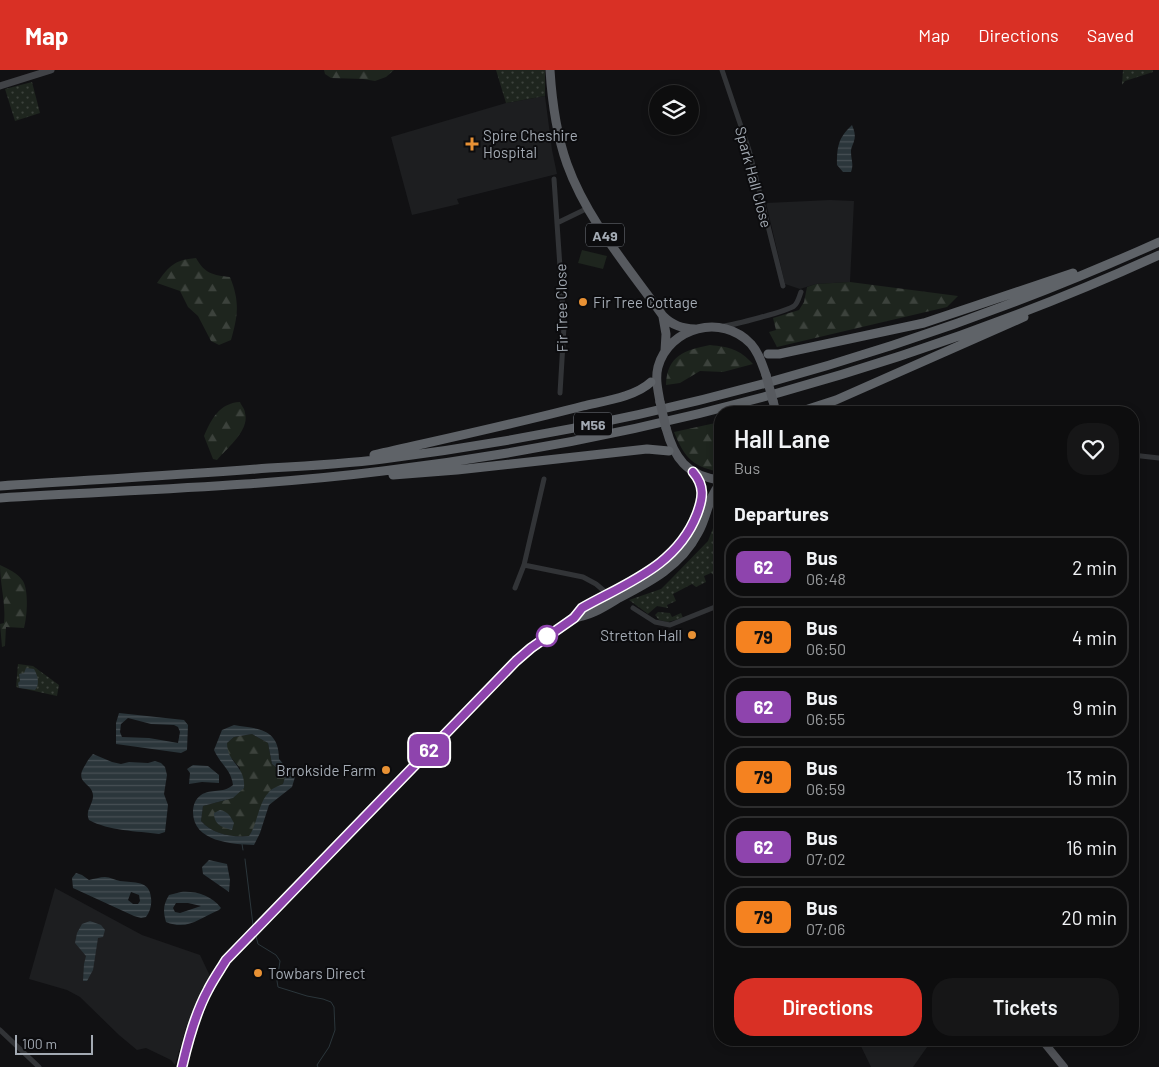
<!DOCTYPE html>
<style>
:root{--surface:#0d0d0e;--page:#161617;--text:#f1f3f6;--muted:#9a9c9e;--line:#2d2d2e;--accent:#d93025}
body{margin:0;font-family:Barlow,sans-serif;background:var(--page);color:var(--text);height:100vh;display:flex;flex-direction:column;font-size:19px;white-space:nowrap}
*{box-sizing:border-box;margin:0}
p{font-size:16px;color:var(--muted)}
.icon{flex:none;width:28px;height:28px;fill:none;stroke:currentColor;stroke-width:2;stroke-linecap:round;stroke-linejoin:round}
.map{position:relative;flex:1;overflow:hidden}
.drawer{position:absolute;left:714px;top:336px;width:425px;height:640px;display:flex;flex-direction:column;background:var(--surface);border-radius:20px;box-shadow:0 2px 8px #0003,0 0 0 1px var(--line)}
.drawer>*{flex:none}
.badge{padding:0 10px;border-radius:8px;font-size:18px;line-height:32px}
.controls{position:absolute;left:649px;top:15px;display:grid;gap:10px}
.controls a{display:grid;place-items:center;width:50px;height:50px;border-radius:50%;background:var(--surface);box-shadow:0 2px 8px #0003,0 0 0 1px var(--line);font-size:25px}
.scale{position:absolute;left:15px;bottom:12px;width:78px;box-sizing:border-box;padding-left:5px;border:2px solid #a3aab3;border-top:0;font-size:14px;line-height:18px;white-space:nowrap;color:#a3aab3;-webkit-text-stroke:4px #0c0c0e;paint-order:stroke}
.map>.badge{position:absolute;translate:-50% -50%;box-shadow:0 0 0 2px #fff}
h2{padding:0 20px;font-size:19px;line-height:45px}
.round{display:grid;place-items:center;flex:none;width:52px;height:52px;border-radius:20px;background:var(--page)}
.overview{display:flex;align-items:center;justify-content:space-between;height:85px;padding:0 20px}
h1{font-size:24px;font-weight:600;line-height:38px}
.cta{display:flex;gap:10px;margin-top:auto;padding:10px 20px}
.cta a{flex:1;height:58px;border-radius:20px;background:var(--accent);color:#fff;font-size:20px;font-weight:600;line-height:58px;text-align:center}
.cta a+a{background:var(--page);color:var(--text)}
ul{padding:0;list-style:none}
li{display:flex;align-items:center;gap:15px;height:62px;margin:0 10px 8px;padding:0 10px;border:2px solid var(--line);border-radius:20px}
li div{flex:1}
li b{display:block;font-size:19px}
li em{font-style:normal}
li .badge{min-width:55px;font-weight:700;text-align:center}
header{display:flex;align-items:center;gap:30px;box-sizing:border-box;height:70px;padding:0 25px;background:var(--accent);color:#fff}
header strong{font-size:24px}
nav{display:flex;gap:28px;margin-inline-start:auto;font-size:18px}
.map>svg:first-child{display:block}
.built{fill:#1d1e20}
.grass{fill:url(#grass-dots)}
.forest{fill:url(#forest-firs)}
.pitch{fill:#1e251e}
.water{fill:url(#water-rules);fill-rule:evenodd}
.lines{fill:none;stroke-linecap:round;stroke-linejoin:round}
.stream{stroke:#2b363b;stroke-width:1}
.minor{stroke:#323437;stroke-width:5}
.secondary{stroke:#414347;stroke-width:7}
.primary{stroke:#4f5156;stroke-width:8}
.trunk{stroke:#575a5f;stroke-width:9}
.motorway{stroke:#5f6368;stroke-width:9}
.trunk-bridge{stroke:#575a5f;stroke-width:9}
.line-casing{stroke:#fff;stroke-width:11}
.line{stroke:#8e44ad;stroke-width:8}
.poi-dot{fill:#e89134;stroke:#0c0c0e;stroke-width:2}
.stop-dot{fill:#fff;stroke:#8e44ad;stroke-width:2.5}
.labels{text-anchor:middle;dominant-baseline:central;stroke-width:4;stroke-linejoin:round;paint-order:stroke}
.shield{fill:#0c0c0e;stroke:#767b82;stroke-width:1}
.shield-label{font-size:14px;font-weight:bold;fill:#a3aab3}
.poi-label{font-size:15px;fill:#a3aab3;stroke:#0c0c0e;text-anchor:start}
.street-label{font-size:15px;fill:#a3aab3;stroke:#0c0c0e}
</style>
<header>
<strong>Map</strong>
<nav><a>Map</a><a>Directions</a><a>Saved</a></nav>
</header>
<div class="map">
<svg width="1159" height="997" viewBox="0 0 1159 997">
<defs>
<pattern id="grass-dots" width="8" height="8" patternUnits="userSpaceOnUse" patternTransform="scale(1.25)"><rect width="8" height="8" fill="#1e251e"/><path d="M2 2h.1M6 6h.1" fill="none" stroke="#3c423c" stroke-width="1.8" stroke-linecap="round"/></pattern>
<pattern id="forest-firs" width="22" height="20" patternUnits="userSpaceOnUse" patternTransform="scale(1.25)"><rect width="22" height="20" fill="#1e251e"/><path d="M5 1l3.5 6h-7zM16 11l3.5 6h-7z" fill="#3c423c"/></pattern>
<pattern id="water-rules" width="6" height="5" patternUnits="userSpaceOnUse" patternTransform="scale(1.25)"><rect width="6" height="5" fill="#2b363b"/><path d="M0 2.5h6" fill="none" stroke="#475055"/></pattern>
</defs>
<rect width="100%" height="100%" fill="#111113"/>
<path class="built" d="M 545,26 L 552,80 L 557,104 L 457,129 L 459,134 L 412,145 L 391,67 L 506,33 Z
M 830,130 L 854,131 L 850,212 L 816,214 L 800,219 L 785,214 L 766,133 Z
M 55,818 L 142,865 L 200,885 L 210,906 L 208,912 L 186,958 L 175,995 L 171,990 L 146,978 L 137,980 L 119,965 L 80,927 L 67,920 L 29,909 Z
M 858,970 L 932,970 L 913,997 L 871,997 Z"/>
<path class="grass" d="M 496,0 L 545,0 L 545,26 L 506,33 Z
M 1123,0 L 1153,0 L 1153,2 L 1125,11 L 1122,15 Z
M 32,12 L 40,43 L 15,51 L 5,19 Z
M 720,440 L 720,523 L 715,510 L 716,507 L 711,503 L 704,506 L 706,512 L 696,517 L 692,514 L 673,524 L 676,531 L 667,535 L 668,538 L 657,536 L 648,544 L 629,530 L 661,519 L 672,508 L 708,471 Z
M 658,542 L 670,543 L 672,547 L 681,543 L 683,548 L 668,552 L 659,550 L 655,545 Z
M 18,594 L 33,596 L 59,615 L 57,626 L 16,617 Z"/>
<path class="forest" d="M 324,0 L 394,0 L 386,7 L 375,11 L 363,9 L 331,8 L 325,4 Z
M 196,188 C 205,204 213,205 230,207 C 240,232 238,245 231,270 L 219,275 L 211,271 L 198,246 L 188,237 L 180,221 L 157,213 C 169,196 174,190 196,188 Z
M 850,212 L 958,226 L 947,237 L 777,277 L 769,262 L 776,260 L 773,248 L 799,240 L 804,232 L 807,217 L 816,214 Z
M 710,275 C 730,277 739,279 753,294 L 723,302 L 700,301 L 680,313 L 666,315 C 667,285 685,280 710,275 Z
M 240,332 C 241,335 245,339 245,343 C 250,360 227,378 217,390 L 213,389 L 204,366 C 211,350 219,333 240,332 Z
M 720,352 L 720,401 L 717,401 C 691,397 683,384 674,362 Z
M 0,495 C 8,499 18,503 23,511 C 29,521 27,547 24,558 L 6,557 L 5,576 L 2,577 L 0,554 L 4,553 C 6,533 0,515 0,495 Z
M 252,664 L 268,673 L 272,694 L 280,700 L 285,707 L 283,714 L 270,721 L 255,757 L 249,766 C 233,768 212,764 201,751 L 203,736 L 233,728 L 240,698 L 227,683 L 227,673 L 234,667 Z"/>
<path class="pitch" d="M 582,180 L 607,186 L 603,199 L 578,193 Z"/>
<path class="water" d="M 852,55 C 854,60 856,65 854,71 C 853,75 851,77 851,82 C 851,90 854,94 851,102 L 843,102 L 837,95 C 837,77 838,68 852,55 Z
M 26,598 L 34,599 C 38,606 40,614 35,620 L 19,618 L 18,613 L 20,611 L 19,604 L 24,603 Z
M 119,643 L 184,650 L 188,655 L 187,680 L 181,683 L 116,674 L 116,653 ZM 128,648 L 151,654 L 174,655 L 178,657 L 180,662 L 178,673 L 149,668 L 122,667 L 120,662 L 121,654 Z
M 234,655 C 258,659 279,658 279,689 L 295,707 L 292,717 L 269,735 L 260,763 L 254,775 C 232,774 193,772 193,742 C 193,736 195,729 201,725 C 212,718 222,724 233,715 C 231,699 220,694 214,680 L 222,660 ZM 252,664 L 268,673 L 272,694 L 280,700 L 285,707 L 283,714 C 279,716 272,718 269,722 C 258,733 258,753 249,766 C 233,768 212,764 201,751 L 203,736 L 233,728 L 244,718 C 246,696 227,693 227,673 L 234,667 Z
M 93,684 L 112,692 L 121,694 L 129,692 L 148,693 L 155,691 L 161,693 L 165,697 L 167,705 L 164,724 L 168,735 L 165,762 L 159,764 C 137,761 109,761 89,750 C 85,741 92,736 93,727 C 94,713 74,714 84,697 C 87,692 89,688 93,684 Z
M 193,695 L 208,696 L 219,705 L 219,713 L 202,712 L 189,714 L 190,703 L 187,699 Z
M 220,740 C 229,742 230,746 234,753 L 232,760 C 222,757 214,755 214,743 Z
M 209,790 L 227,794 L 230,810 L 229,822 L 203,804 L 202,797 Z
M 76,803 L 82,805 L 89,810 C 94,809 100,807 105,807 C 110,807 115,810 120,811 C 134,813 150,810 151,828 C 152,835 150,842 146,847 L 141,848 L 134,846 L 73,818 L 72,808 ZM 131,822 L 139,825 L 140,831 L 138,834 L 133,834 L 128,830 Z
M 181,822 C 196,821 211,825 221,838 L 219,840 C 199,848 188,861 166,852 C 163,841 163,835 169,825 ZM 176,833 L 188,833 L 201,836 L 180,843 L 175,842 L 173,838 Z
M 90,851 L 101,855 L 105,860 L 103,867 L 98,868 L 93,900 L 87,911 L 83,911 L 84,894 L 86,886 L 75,873 L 77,863 L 82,854 Z"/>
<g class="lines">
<path class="stream" d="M 242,774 L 243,780
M 245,789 L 253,855
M 256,866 L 258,874 L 276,885 L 280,891 L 277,911 L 278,917 L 307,926 L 323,929 L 331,932 L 334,937 L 335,960 L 329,977 L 317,995 L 318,997"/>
<path class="minor" d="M 722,0 L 749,80 L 783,216
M 554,109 L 564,256 L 560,323
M 557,153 L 588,138
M 724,256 C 733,255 788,241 794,236 C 798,233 799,227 801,222
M 1132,385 L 1159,388
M 524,495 L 583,507 L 596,514 L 609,525
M 515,518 L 524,495 L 544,409
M 633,538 L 655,552 L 670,555 L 720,535
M 0,960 L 39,997"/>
<path class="secondary" d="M 0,16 L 51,0"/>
<path class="primary" d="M 1042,970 L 1064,997"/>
<path class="trunk" d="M 550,0 C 552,32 556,63 567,94 C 587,150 629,198 663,246 C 673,256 682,258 695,259
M 663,247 L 666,264 L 665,281
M 773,331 L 776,342
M 660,332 C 658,320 655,309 658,297 C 669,257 722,243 751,274 C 759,283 762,294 766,305
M 666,358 C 674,388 687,406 720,410
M 573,548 C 591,546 604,537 619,528 C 650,512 681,496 698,463 C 707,448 708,427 720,414
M 182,997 L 191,960 L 207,921 L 226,890 L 516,591 C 536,573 564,559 582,538 C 628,512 679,495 698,441 C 704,426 704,414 693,402"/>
<path class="motorway" d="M 768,284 L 779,284 L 924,253 L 1073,203
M 799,342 L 836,330 L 1024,247
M 374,385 C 444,369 514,354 583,336 C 604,331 635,327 651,312
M 393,405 L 457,400 L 647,379 L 669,381
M 0,416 C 90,410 179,405 269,398 C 307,396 345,394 383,389 C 650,355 913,283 1159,172
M 0,428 C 127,420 256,417 383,401 C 648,369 916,296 1159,185"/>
<path class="trunk-bridge" d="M 766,305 L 773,331
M 660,332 L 666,358"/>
</g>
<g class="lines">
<g class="line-casing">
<path id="line" d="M 182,997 C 188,971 195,944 208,920 C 213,910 220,900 226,890 L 516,591 L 531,578 L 574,548 L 582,538 C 626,513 677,496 697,444 C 703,428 705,416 693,402"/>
</g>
<use href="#line" class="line"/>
</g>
<g class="poi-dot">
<path d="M469.5 66.5h5v5h5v5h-5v5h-5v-5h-5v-5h5z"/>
<circle cx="583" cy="232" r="5"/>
<circle cx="692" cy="565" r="5"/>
<circle cx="386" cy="700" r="5"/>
<circle cx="258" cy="903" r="5"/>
</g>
<circle class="stop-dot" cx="547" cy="566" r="10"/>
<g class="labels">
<g class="shield">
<rect x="586" y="153.5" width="38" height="23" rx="4"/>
<rect x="574" y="342.5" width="38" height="23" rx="4"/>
</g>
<g class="shield-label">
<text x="605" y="165">A49</text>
<text x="593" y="354">M56</text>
</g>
<g class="poi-label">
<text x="483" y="65">Spire Cheshire<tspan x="483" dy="17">Hospital</tspan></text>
<text x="593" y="232">Fir Tree Cottage</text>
<text x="682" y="565" text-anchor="end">Stretton Hall</text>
<text x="376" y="700" text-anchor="end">Brrokside Farm</text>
<text x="268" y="903">Towbars Direct</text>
</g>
<g class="street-label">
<text transform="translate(754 107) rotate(75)">Spark Hall Close</text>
<text transform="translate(561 238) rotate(-91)">Fir Tree Close</text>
</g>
</g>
</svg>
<div class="controls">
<a><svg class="icon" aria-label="layers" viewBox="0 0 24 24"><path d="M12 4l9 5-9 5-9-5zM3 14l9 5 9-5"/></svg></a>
</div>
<div class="scale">100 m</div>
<b class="badge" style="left:429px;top:680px;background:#8e44ad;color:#fff">62</b>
<section class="drawer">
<div class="overview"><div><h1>Hall Lane</h1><p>Bus</p></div><a class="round"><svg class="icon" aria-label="heart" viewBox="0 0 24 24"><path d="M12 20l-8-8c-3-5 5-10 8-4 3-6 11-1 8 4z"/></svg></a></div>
<h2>Departures</h2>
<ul>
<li><span class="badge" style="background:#8e44ad;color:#fff">62</span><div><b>Bus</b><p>06:48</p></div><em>2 min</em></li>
<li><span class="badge" style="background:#f58220;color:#111">79</span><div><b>Bus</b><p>06:50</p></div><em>4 min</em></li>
<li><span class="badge" style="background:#8e44ad;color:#fff">62</span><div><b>Bus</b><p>06:55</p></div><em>9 min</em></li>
<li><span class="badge" style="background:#f58220;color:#111">79</span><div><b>Bus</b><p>06:59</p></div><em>13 min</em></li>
<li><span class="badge" style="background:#8e44ad;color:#fff">62</span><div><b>Bus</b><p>07:02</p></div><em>16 min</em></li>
<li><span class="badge" style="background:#f58220;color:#111">79</span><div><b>Bus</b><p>07:06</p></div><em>20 min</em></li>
</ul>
<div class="cta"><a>Directions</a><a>Tickets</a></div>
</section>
</div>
